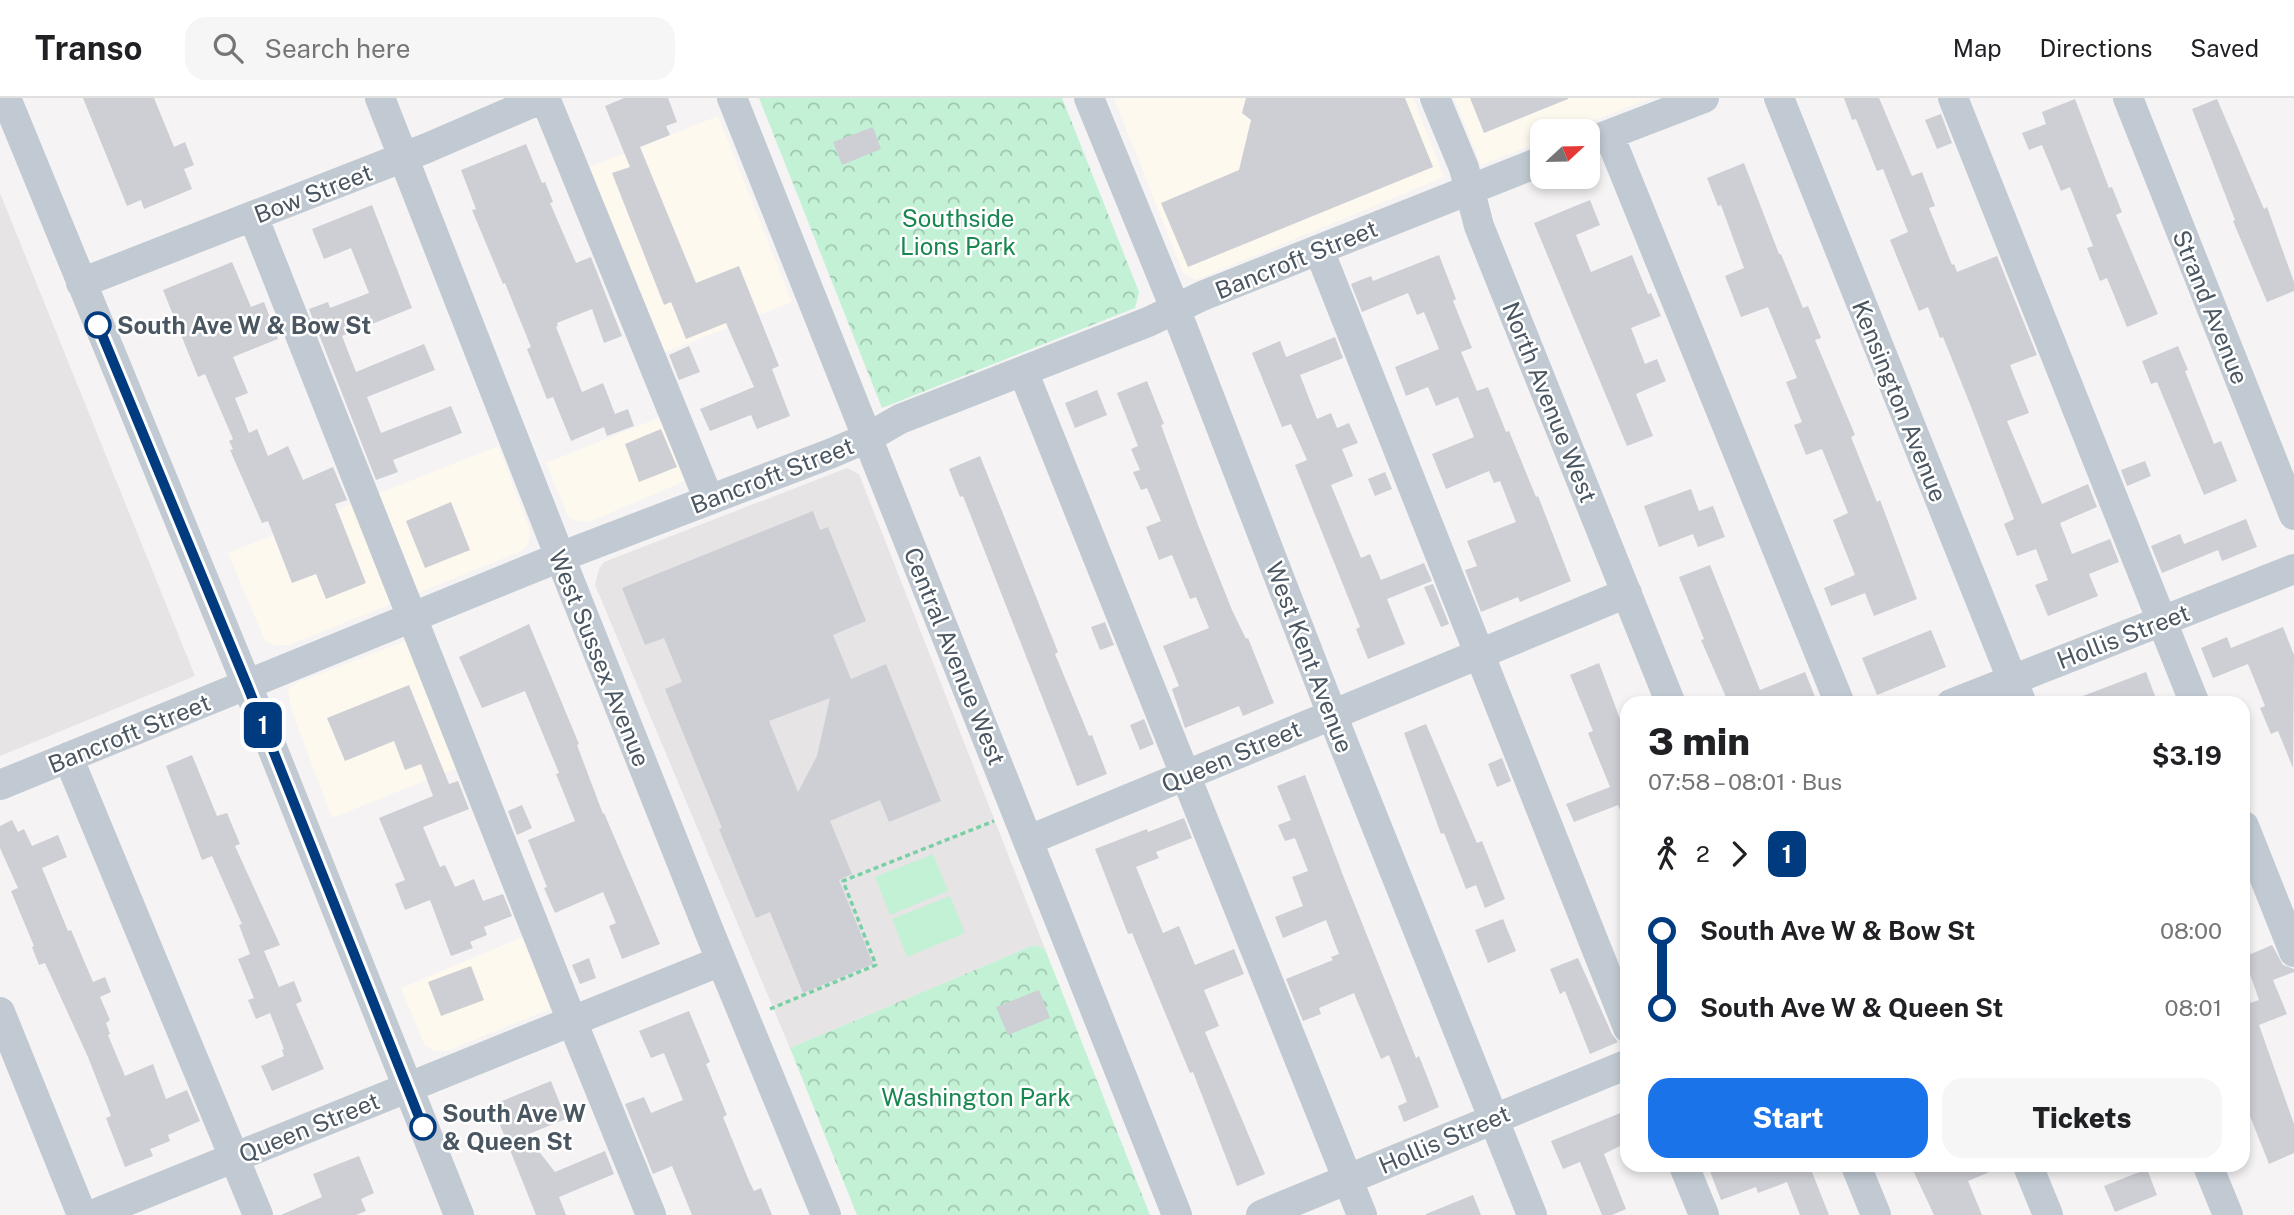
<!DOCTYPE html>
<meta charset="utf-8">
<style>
:root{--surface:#fff;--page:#f6f6f6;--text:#202124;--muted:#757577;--line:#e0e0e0;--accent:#1a73e8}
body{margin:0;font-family:"Public Sans",sans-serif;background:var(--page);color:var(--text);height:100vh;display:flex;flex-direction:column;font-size:26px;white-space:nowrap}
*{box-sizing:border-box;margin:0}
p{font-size:23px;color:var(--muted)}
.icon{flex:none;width:38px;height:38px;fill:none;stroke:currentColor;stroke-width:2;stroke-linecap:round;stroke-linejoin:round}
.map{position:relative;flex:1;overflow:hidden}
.details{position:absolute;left:1620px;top:598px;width:630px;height:476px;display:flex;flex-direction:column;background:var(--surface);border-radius:21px;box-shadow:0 4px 10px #0003}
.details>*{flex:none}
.badge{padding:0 14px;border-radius:10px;font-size:24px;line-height:46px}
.needle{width:46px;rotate:68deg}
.fabs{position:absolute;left:1530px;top:21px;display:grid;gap:14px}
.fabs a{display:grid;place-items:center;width:70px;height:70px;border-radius:14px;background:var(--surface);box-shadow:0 4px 10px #0003;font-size:35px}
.map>.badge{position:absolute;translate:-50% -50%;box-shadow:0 0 0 4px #fff}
.legs{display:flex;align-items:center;gap:10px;height:77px;padding:0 28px;font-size:23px}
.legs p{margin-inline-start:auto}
.headline{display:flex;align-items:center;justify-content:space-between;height:119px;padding:0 28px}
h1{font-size:38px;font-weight:800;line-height:52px}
.cta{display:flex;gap:14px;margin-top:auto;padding:14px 28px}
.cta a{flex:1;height:80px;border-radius:21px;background:var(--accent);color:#fff;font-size:28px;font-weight:800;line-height:80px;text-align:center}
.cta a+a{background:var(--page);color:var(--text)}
ul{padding:0 28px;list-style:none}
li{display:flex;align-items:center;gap:24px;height:77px;font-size:26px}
li i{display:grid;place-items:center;width:10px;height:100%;margin:0 9px;background:currentColor}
li i::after{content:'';width:18px;height:18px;margin:-9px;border:5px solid;border-radius:50%;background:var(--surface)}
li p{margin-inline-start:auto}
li:first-child i{background:linear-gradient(#0000 50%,currentColor 0)}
li:last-child i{background:linear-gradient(currentColor 50%,#0000 0)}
header{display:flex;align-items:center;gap:42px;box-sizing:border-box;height:98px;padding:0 35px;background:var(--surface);border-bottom:2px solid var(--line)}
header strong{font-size:33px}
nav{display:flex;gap:38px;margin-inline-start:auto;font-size:24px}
.search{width:490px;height:63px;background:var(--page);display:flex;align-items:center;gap:18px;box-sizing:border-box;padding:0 24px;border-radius:21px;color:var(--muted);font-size:26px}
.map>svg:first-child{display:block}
.commercial{fill:#fdf9ef}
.education{fill:#e6e4e5}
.green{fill:#c3f1d5}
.park{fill:url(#park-crowns)}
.building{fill:#cdcfd5;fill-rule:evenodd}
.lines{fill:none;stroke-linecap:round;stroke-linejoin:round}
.path{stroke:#7ad0a6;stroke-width:3.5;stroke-dasharray:5 3.5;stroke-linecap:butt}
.minor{stroke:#c1cad2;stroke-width:30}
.line-1-casing{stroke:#fff;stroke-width:16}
.line-1{stroke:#003b80;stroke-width:10}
.stop-1-dot{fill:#fff;stroke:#003b80;stroke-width:3.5}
.labels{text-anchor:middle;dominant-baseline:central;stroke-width:5;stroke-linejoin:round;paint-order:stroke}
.street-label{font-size:24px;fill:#4a5661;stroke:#fff}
.park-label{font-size:24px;fill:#17864f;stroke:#fff}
.stop-label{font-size:24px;font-weight:bold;fill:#4a5661;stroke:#fff;text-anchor:start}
</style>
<header>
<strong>Transo</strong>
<div class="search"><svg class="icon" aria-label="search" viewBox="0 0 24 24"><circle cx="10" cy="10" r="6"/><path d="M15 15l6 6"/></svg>Search here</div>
<nav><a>Map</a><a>Directions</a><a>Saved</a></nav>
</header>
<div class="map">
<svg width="2294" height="1117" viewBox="0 0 2294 1117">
<defs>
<pattern id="park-crowns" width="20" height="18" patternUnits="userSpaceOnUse" patternTransform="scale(1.75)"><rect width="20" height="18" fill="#c3f1d5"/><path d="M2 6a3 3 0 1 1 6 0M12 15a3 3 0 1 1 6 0" fill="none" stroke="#a0c6b0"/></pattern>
</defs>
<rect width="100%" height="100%" fill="#f5f3f3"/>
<path class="commercial" d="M 1114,0 L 1413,0 L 1444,79 L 1196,182 L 1183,175 Z
M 1454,0 L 1651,0 L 1566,33 L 1542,33 L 1542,43 L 1481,67 Z
M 718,18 L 792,204 L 651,260 L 577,74 Z
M 673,314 L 699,377 L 589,424 L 574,423 L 568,418 L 546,365 Z
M 498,348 L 529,429 L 529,444 L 522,453 L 289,547 L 275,547 L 265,543 L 228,455 Z
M 419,538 L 469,665 L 332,720 L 291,611 L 288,592 L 296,585 Z
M 537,833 L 565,905 L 449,952 L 434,953 L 424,946 L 401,890 Z"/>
<path class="education" d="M 0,95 L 195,578 L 0,658 Z
M 847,370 L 859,376 L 1045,851 L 1034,847 L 790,950 L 595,487 L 599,471 L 604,464 Z"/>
<path class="green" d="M 933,756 L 948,793 L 890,817 L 875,779 Z
M 950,798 L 965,835 L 907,859 L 892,821 Z"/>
<path class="park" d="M 759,0 L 1062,0 L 1139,194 L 1135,210 L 882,310 Z
M 1034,847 L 1045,851 L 1150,1117 L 857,1117 L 790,950 Z"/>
<path class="building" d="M 83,0 L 154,0 L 174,49 L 185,44 L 194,67 L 184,71 L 192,91 L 144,111 L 141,102 L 127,108 Z
M 624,0 L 668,0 L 677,24 L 666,28 L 670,37 L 640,49 L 696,185 L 739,168 L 779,268 L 772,271 L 790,318 L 757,331 L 751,317 L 710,333 L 700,311 L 754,289 L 726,225 L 686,241 L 671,204 L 664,207 L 612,75 L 630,69 L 605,8 Z
M 1246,0 L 1405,0 L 1433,69 L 1188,169 L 1161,105 L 1239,72 L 1251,22 L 1242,15 Z
M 1470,0 L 1568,0 L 1568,1 L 1484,35 Z
M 1844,0 L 1879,0 L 1912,78 L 1922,74 L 1935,108 L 1929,110 L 1952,167 L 1954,166 L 1957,174 L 1997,158 L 2037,257 L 2010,267 L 2029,315 L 2007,323 L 2042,406 L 2088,386 L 2097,409 L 2060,425 L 2072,456 L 2110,441 L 2119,464 L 2089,476 L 2098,498 L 2048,518 L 2035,487 L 2048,482 L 2036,451 L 2017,458 L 2004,426 L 2014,421 L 1970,306 L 1943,239 L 1940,240 L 1928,209 L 1919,213 L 1890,142 L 1908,134 L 1883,71 L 1877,73 L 1856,21 L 1852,22 Z
M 2075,1 L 2109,90 L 2112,89 L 2122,114 L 2116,117 L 2158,216 L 2127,229 L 2107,180 L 2100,183 L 2087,150 L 2093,148 L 2070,89 L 2061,93 L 2042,47 L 2029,52 L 2022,35 L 2046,26 L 2042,14 Z
M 2217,1 L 2264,111 L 2267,109 L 2294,184 L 2294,193 L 2267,204 L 2233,123 L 2235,122 L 2192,11 Z
M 1941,16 L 1952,45 L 1937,51 L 1925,22 Z
M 873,29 L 881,51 L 842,67 L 833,44 Z
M 526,46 L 542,85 L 545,84 L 553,104 L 550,105 L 576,165 L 591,159 L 622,238 L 604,245 L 592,211 L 557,225 L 558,228 L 556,229 L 582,294 L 603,285 L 615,316 L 628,311 L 634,328 L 607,338 L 604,329 L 571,343 L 553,299 L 547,301 L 527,251 L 531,249 L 505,185 L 503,186 L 472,112 L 476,111 L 461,72 Z
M 1744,65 L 1779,156 L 1781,156 L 1803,210 L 1808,208 L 1821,240 L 1815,242 L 1855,337 L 1851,339 L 1877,404 L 1880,402 L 1917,501 L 1874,518 L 1865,495 L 1831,508 L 1824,490 L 1855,477 L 1833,422 L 1848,415 L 1822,351 L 1806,357 L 1794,327 L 1802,324 L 1786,284 L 1797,280 L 1768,209 L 1741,219 L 1725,178 L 1744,170 L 1721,107 L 1718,108 L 1707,80 Z
M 1590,102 L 1600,127 L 1576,137 L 1591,174 L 1632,157 L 1648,196 L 1651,195 L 1661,218 L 1631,230 L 1645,266 L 1657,261 L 1666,283 L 1636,296 L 1653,338 L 1627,348 L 1534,125 Z
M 372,107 L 412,210 L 342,238 L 356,274 L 424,246 L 435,272 L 367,299 L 381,335 L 451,308 L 462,335 L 393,362 L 398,374 L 376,382 L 309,211 L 328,204 L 330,210 L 369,195 L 351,150 L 324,161 L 312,131 Z
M 1439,157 L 1456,201 L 1453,203 L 1472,250 L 1461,254 L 1477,293 L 1488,289 L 1506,334 L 1509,333 L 1536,399 L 1538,398 L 1571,483 L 1520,504 L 1518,499 L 1481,514 L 1465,472 L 1477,468 L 1467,443 L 1516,424 L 1500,383 L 1494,385 L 1489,373 L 1446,391 L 1432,356 L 1474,339 L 1458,299 L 1436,308 L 1428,289 L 1406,298 L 1395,269 L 1439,251 L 1424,214 L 1417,217 L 1408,195 L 1362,214 L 1351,186 L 1371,178 L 1373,183 Z
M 232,164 L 251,209 L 264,204 L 278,241 L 233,259 L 248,295 L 235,300 L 249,335 L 257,331 L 268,358 L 288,348 L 303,382 L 333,369 L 347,402 L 335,406 L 366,485 L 326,501 L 316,476 L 292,485 L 268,423 L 262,425 L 230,352 L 233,351 L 229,343 L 233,341 L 205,276 L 198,279 L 163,192 Z
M 1335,239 L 1343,260 L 1300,277 L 1317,321 L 1331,315 L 1337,330 L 1349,325 L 1358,345 L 1342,351 L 1353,378 L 1331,387 L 1361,460 L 1370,456 L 1381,482 L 1424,465 L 1432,483 L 1387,501 L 1405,546 L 1368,561 L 1356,531 L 1360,529 L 1295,367 L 1307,362 L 1291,326 L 1282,329 L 1252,255 L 1280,243 L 1286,259 Z
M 689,248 L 700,274 L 679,282 L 669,257 Z
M 2178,248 L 2188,272 L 2185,273 L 2214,346 L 2221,343 L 2237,383 L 2204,397 L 2157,284 L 2151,286 L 2142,263 Z
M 1147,283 L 1164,326 L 1161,327 L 1198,427 L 1232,512 L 1246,541 L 1248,540 L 1274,605 L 1243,618 L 1239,608 L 1185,630 L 1172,591 L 1179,588 L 1163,548 L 1209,530 L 1196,499 L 1190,501 L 1172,457 L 1159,462 L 1146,429 L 1161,423 L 1147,390 L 1141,392 L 1133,374 L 1140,372 L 1131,351 L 1138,348 L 1117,295 Z
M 1097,292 L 1107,317 L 1075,330 L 1065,305 Z
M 661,331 L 677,369 L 639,384 L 625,346 Z
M 980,358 L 1058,554 L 1055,556 L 1089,638 L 1092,637 L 1107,676 L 1077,688 L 963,398 L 960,399 L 949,371 Z
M 2145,363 L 2151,378 L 2127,388 L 2121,372 Z
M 1385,374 L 1392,391 L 1375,398 L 1368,381 Z
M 1691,391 L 1699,413 L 1713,408 L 1725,439 L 1698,449 L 1693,436 L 1659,449 L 1644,408 Z
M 451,404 L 470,452 L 425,470 L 406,423 Z
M 813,413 L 820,432 L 828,429 L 866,523 L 833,537 L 851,581 L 886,566 L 941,703 L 889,724 L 880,702 L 830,723 L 852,776 L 839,782 L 873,866 L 803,895 L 770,814 L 756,820 L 719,731 L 722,730 L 665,591 L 682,584 L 664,540 L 645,547 L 622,490 ZM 830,600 L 817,658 L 798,694 L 769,623 Z
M 2246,421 L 2257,449 L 2222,463 L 2218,452 L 2162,475 L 2151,448 L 2180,436 L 2184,446 Z
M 1710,467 L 1760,592 L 1805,574 L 1818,606 L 1729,606 L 1701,542 L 1704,541 L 1679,479 Z
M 1433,486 L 1449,526 L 1441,529 L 1424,489 Z
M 1105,524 L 1114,547 L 1100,552 L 1091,529 Z
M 529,526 L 579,646 L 577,647 L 603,716 L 604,715 L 660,846 L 622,861 L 609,828 L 616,825 L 603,794 L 555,815 L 544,790 L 547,789 L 528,742 L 575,723 L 556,676 L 559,675 L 525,593 L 482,610 L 459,559 Z
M 2283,529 L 2294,557 L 2293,670 L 2278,633 L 2271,636 L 2260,610 L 2265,608 L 2248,566 L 2213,580 L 2201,550 L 2227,539 L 2231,550 Z
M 1931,532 L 1946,569 L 1877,597 L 1862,560 Z
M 1599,565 L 1628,642 L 1627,729 L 1618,707 L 1574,724 L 1566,706 L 1610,689 L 1588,635 L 1593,633 L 1570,577 Z
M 2146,574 L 2158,606 L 2067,606 L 2067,604 Z
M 409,587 L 449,686 L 458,683 L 469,711 L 423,729 L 440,769 L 445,767 L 455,789 L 474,781 L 483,803 L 503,796 L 512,818 L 484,829 L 487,837 L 470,844 L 473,850 L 451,858 L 430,802 L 405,812 L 395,786 L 405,782 L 379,720 L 433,698 L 421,666 L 405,672 L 394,643 L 345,663 L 327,620 Z
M 1144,621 L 1154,646 L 1140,652 L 1130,627 Z
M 1426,626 L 1477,745 L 1482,743 L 1505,801 L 1485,810 L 1476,787 L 1466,791 L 1444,735 L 1441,736 L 1404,635 Z
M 192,657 L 217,718 L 227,715 L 240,746 L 235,748 L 280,847 L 264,853 L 279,889 L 294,883 L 302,903 L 296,906 L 324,971 L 272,993 L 261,968 L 284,958 L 282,952 L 284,951 L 270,915 L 256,921 L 248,902 L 254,900 L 238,861 L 250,856 L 239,827 L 242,826 L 212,758 L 202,762 L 166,668 Z
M 1502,660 L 1511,683 L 1497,689 L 1488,666 Z
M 1305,677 L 1344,780 L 1416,960 L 1419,958 L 1439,1009 L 1404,1024 L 1398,1008 L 1407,1004 L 1389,957 L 1381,961 L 1354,895 L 1319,910 L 1321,916 L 1303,923 L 1286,881 L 1333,862 L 1331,859 L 1339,856 L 1326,822 L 1283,840 L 1275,819 L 1303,808 L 1292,779 L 1308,773 L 1295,740 L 1285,743 L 1278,727 L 1291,722 L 1277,688 Z
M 522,707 L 532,730 L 517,737 L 508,713 Z
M 1184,720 L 1192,740 L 1156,754 L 1159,760 L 1136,769 L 1163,835 L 1179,828 L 1195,867 L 1234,851 L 1244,876 L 1204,892 L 1219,928 L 1205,934 L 1265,1076 L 1237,1088 L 1193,974 L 1190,975 L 1132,835 L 1128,836 L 1095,751 L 1147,731 L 1148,734 Z
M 12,722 L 18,734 L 24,731 L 32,748 L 58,737 L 67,759 L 42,770 L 68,833 L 71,832 L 93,884 L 105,879 L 111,894 L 100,899 L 110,922 L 106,925 L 110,936 L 108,937 L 125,978 L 153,966 L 166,1001 L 187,992 L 200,1023 L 168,1037 L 170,1043 L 150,1051 L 153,1058 L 125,1069 L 106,1020 L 111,1018 L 88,959 L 45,865 L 39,867 L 32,849 L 34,848 L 11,793 L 18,790 L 0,750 L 0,728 Z
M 1503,821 L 1516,853 L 1488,865 L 1475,832 Z
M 2272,847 L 2283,867 L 2294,871 L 2294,874 L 2273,882 L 2287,916 L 2259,927 L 2294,1026 L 2294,1055 L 2269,1066 L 2244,1003 L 2244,891 L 2250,905 L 2259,902 L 2244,859 Z
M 589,860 L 596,880 L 580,886 L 572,867 Z
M 1578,860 L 1612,936 L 1618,944 L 1590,956 L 1565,893 L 1560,896 L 1550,871 Z
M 471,868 L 484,902 L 441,918 L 428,884 Z
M 1039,892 L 1050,920 L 1008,937 L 996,909 Z
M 689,913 L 710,964 L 706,966 L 727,1017 L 723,1019 L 749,1083 L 754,1093 L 761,1090 L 772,1117 L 692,1117 L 672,1068 L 653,1076 L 625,1006 L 644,999 L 651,1015 L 683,1002 L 664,955 L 651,960 L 639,933 Z
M 551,983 L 566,1021 L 526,1037 L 555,1074 L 605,1053 L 614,1076 L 559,1099 L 566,1117 L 536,1117 L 492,1007 Z
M 1628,1012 L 1628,1044 L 1604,1056 L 1626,1111 L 1612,1117 L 1602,1117 L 1580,1064 L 1563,1071 L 1551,1043 Z
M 359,1058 L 374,1095 L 361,1101 L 366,1113 L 356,1117 L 281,1117 L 322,1099 L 313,1076 Z
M 1708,1068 L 1825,1068 L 1812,1074 L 1829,1117 L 1800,1117 L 1787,1084 L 1758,1095 L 1756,1089 L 1721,1102 Z
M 1911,1068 L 2004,1068 L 1968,1083 L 1982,1117 L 1934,1117 Z
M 2147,1071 L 2157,1097 L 2115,1114 L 2104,1088 Z
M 1473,1097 L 1481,1117 L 1426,1117 L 1426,1116 Z"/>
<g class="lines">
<path class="path" d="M 770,911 L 876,867 L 843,783 L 994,723"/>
<path class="minor" d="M 6,0 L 247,587 L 459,1117
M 380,0 L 560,459 L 709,833 L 826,1117
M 545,0 L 709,402
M 732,0 L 1177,1117
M 1089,0 L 1175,210 L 1342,642 L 1532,1117
M 1435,0 L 1464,70 L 1479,128 L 1671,606
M 1779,0 L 2022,606
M 1953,0 L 2195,606
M 2128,0 L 2294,417
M 1609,37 L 1840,606
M 1587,45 L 1704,0
M 253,118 L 572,923 L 651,1117
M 1319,152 L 1628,930
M 81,185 L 427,50 L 543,0
M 1023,273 L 1362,1117
M 1951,606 L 2294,471
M 68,659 L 258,1117
M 0,687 L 560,459 L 832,355 L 867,340 L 900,321 L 1148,224 L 1202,198 L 1542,63
M 2244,728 L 2294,854
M 1029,742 L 1627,495
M 0,914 L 82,1117
M 1684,1068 L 1704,1117
M 1856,1068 L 1876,1117
M 2028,1068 L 2048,1117
M 2208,1068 L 2228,1117
M 92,1117 L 721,863
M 1261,1117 L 1628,966"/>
</g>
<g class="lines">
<g class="line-1-casing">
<path id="line-1" d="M 98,227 L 247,587 L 423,1029"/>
</g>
<use href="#line-1" class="line-1"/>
</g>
<g class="stop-1-dot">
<circle cx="98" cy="227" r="12"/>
<circle cx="423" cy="1029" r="12"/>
</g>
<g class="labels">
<g class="street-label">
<text transform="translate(313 95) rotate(-21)">Bow Street</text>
<text transform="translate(1296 161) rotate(-22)">Bancroft Street</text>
<text transform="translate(2211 209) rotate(68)">Strand Avenue</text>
<text transform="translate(1900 303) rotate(68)">Kensington Avenue</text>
<text transform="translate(1550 304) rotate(68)">North Avenue West</text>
<text transform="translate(772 377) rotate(-21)">Bancroft Street</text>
<text transform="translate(2123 538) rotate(-21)">Hollis Street</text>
<text transform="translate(955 558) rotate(68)">Central Avenue West</text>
<text transform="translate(1310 559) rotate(69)">West Kent Avenue</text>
<text transform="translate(600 560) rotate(68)">West Sussex Avenue</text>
<text transform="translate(129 635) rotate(-22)">Bancroft Street</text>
<text transform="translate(1231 658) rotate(-23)">Queen Street</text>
<text transform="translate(309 1029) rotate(-22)">Queen Street</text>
<text transform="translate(1444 1041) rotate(-23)">Hollis Street</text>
</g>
<g class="park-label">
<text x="958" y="120">Southside<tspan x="958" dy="28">Lions Park</tspan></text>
<text x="976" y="999">Washington Park</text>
</g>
<g class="stop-label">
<text x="117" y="227">South Ave W &amp; Bow St</text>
<text x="442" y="1015">South Ave W<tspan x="442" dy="28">&amp; Queen St</tspan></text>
</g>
</g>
</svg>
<div class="fabs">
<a><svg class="needle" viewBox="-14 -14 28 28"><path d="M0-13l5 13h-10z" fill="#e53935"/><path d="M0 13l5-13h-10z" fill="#757577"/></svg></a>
</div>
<b class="badge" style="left:263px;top:627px;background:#003b80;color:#fff">1</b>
<section class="details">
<div class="headline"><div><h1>3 min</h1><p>07:58 – 08:01 · Bus</p></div><b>$3.19</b></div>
<div class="legs"><svg class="icon" aria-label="walk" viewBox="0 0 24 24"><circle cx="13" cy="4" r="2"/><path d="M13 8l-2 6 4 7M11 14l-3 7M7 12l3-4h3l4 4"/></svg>2<svg class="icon" aria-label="forward" viewBox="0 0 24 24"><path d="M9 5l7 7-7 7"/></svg><b class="badge" style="background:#003b80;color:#fff">1</b></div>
<ul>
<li><i style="color:#003b80"></i><b>South Ave W &amp; Bow St</b><p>08:00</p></li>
<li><i style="color:#003b80"></i><b>South Ave W &amp; Queen St</b><p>08:01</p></li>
</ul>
<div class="cta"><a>Start</a><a>Tickets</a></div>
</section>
</div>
